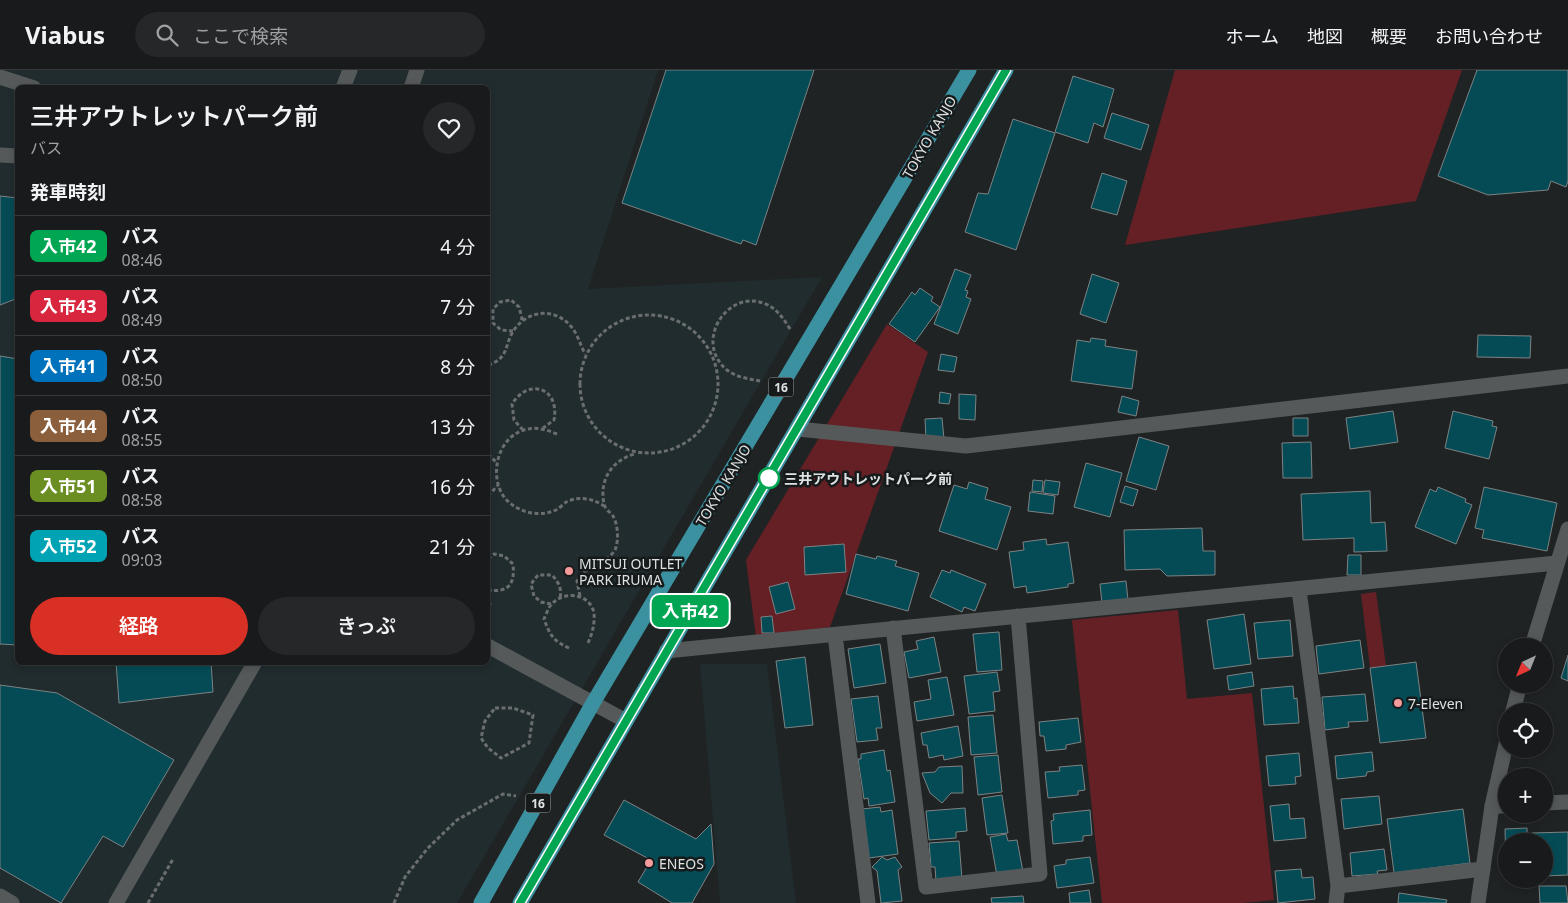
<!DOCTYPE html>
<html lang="ja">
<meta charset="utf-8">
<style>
:root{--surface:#181a1b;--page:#252728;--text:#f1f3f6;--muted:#9fa1a3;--line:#36383a;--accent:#d93025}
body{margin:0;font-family:"Noto Sans","Noto Sans JP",sans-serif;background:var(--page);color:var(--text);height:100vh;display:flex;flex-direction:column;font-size:19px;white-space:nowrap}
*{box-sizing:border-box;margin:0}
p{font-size:16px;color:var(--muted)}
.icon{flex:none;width:28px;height:28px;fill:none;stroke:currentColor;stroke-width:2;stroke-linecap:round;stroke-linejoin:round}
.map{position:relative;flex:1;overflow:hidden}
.drawer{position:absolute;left:15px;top:15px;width:475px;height:580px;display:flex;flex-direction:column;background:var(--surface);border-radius:8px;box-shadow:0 2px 8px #0003,0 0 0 1px var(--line)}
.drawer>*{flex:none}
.badge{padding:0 10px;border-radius:8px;font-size:18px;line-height:32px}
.needle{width:32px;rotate:223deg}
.tools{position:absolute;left:1498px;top:568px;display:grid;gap:10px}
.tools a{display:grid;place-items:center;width:55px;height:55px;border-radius:50%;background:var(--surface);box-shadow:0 2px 8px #0003,0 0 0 1px var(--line);font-size:25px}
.map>.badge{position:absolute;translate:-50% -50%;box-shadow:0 0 0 2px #fff}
h2{padding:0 15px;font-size:19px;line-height:45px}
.round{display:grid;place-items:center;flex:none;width:52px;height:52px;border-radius:26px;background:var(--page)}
.overview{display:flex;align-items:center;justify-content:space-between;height:85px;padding:0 15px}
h1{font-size:24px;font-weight:600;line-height:38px}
.cta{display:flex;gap:10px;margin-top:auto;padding:10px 15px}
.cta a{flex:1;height:58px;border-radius:30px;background:var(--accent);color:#fff;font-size:20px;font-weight:600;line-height:58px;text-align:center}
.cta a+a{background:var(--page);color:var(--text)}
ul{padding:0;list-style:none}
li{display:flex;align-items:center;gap:15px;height:60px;padding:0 15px;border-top:1px solid var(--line)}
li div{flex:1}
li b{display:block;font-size:19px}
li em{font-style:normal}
li .badge{min-width:55px;font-weight:700;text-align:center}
header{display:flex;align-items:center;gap:30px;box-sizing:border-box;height:70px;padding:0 25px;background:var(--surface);border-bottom:1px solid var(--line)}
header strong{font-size:24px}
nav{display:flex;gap:28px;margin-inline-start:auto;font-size:18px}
.search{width:350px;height:45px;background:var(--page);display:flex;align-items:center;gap:12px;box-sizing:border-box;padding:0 18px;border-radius:28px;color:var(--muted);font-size:19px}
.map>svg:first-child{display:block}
.built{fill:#212c2f;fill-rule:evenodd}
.green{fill:#652025}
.building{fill:#054b56;stroke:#7d8283}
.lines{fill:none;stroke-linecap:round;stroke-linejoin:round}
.path{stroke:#6b6e6f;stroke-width:3;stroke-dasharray:4 2.5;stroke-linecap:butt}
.service{stroke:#55595a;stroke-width:15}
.minor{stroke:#55595a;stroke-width:15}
.tertiary{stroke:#55595a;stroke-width:15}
.trunk{stroke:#3c91a1;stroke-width:15}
.line-casing{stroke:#fff;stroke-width:11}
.line{stroke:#00a651;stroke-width:8}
.stop-dot{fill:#fff;stroke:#00a651;stroke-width:2.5}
.poi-dot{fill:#f59b9b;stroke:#161a1b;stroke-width:2}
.labels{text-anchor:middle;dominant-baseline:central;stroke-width:5;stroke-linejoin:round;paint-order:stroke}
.shield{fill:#161a1b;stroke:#a2a5a6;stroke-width:1}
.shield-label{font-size:12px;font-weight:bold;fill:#dee1e1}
.street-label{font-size:14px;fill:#dee1e1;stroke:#161a1b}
.stop-label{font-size:14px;font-weight:bold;fill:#dee1e1;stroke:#161a1b;text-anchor:start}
.poi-label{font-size:14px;fill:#dee1e1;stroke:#161a1b;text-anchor:start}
</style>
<header>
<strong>Viabus</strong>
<div class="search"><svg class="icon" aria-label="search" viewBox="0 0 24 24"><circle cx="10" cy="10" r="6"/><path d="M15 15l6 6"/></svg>ここで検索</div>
<nav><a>ホーム</a><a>地図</a><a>概要</a><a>お問い合わせ</a></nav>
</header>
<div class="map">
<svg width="1568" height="833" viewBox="0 0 1568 833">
<rect width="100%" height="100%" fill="#202324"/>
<path class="built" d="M 0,0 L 658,0 L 588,219 L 822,207 L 457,833 L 0,833 ZM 18,18 L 488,18 L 488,592 L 18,592 Z
M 700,594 L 767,594 L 796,833 L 720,833 Z"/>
<path class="green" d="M 1175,0 L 1462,0 L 1416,131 L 1125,175 Z
M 887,254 L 928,282 L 830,557 L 756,567 L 746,490 Z
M 1376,522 L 1386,596 L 1370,598 L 1361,524 Z
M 1178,540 L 1187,629 L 1252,623 L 1274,830 L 1242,833 L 1102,833 L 1072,550 Z"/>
<path class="building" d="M 666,0 L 814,0 L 756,175 L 743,170 L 741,174 L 622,133 Z
M 1477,0 L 1568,0 L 1568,111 L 1566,117 L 1551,111 L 1548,120 L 1488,125 L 1438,106 Z
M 1073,6 L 1114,19 L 1103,57 L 1094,53 L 1088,73 L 1055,62 Z
M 1112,43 L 1149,55 L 1141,80 L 1104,68 Z
M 1013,49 L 1055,63 L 1016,180 L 965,162 L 978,123 L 988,124 Z
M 1102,103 L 1127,111 L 1117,145 L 1091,138 Z
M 0,126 L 18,128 L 18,228 L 0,235 Z
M 955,199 L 971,205 L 965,220 L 968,221 L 966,227 L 971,229 L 958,264 L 934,254 Z
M 1092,204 L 1119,213 L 1106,253 L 1080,244 Z
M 920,218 L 933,227 L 931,231 L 940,237 L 915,272 L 889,254 L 912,222 L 915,225 Z
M 1478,265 L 1531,266 L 1530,288 L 1477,287 Z
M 1091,268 L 1106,270 L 1105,276 L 1137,281 L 1132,319 L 1071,311 L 1077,270 L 1090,272 Z
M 941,284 L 957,287 L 954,302 L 938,300 Z
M 0,286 L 18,289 L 18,575 L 0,574 Z
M 940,322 L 951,324 L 949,334 L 939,333 Z
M 959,324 L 976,325 L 975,350 L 959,349 Z
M 1122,326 L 1139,331 L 1136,346 L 1118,342 Z
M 1393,341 L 1398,372 L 1350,379 L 1346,348 Z
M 1453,341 L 1493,351 L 1492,356 L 1497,357 L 1489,389 L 1445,378 Z
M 942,348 L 944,369 L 926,369 L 925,349 Z
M 1293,348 L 1308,348 L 1308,366 L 1293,366 Z
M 1139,367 L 1169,376 L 1156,420 L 1126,411 Z
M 1311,372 L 1312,408 L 1283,408 L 1282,373 Z
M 1086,393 L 1122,403 L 1110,447 L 1074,437 Z
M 1033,410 L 1043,411 L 1042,422 L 1032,421 Z
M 1045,410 L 1060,412 L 1058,425 L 1043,423 Z
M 969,412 L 988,418 L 985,429 L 1011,437 L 997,480 L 939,461 L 954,415 L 967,419 Z
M 1125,416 L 1138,420 L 1133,436 L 1120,432 Z
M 1438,417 L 1466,429 L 1465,432 L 1472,435 L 1456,474 L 1415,457 L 1430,419 L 1436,422 Z
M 1484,417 L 1557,433 L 1547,481 L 1482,468 L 1484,460 L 1475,458 Z
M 1370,421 L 1371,453 L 1385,452 L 1387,481 L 1354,482 L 1354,468 L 1303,470 L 1301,424 Z
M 1030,422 L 1055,426 L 1053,444 L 1028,441 Z
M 1202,458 L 1203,481 L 1215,481 L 1215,505 L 1167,506 L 1160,499 L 1125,500 L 1124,460 Z
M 1046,469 L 1047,475 L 1068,472 L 1074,513 L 1068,514 L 1068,517 L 1027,523 L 1026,516 L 1014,518 L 1009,482 L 1024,480 L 1023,472 Z
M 844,474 L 846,502 L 805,505 L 804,477 Z
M 856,484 L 876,489 L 877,486 L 897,491 L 895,496 L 919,503 L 908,541 L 846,524 Z
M 1348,485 L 1361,485 L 1361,505 L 1347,505 Z
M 942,500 L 950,503 L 951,500 L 986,514 L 975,541 L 964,537 L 962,542 L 930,527 Z
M 1126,511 L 1128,530 L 1102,533 L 1100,514 Z
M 788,512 L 795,539 L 776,544 L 769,517 Z
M 1244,544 L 1251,594 L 1214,599 L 1207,550 Z
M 772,546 L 774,563 L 762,563 L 761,547 Z
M 1290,550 L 1293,586 L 1258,589 L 1254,553 Z
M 999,562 L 1002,600 L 977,602 L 973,564 Z
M 934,567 L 941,602 L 909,608 L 904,582 L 918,579 L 916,571 Z
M 1360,570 L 1364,598 L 1319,604 L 1316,576 Z
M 880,574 L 886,613 L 854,618 L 848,579 Z
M 1568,585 L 1568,611 L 1561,608 Z
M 805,587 L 813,655 L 785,658 L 776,591 Z
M 116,592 L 211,592 L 213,622 L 119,633 Z
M 1416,592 L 1426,668 L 1380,673 L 1370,598 Z
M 997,602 L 1000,621 L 993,622 L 995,641 L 969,644 L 964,606 Z
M 1252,602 L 1254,616 L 1229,620 L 1227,606 Z
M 947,607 L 954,645 L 917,651 L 914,632 L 931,629 L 928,610 Z
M 0,615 L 57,623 L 174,690 L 123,777 L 103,766 L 61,833 L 0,798 Z
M 1293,616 L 1294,629 L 1297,628 L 1299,653 L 1264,655 L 1261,619 Z
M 1365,624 L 1368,651 L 1348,652 L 1349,657 L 1325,660 L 1322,627 Z
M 878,626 L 882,658 L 876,658 L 878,670 L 857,672 L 851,629 Z
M 993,645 L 997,683 L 971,685 L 968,647 Z
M 1078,648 L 1081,672 L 1066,675 L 1066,679 L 1046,681 L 1044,666 L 1040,666 L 1039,652 Z
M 958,656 L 963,686 L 944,690 L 943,685 L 929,688 L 927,675 L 923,675 L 921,663 Z
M 884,680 L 887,701 L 890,700 L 895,732 L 869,736 L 868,728 L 864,729 L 858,689 L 861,689 L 861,684 Z
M 1372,682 L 1374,701 L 1367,702 L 1366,706 L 1337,709 L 1335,686 Z
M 1299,683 L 1301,706 L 1295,707 L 1296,714 L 1269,716 L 1266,686 Z
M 998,685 L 1002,722 L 978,725 L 974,687 Z
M 1082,695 L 1085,720 L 1078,721 L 1078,725 L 1048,728 L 1045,702 L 1060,701 L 1059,697 Z
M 962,696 L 963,723 L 951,723 L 942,733 L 930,723 L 922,703 L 935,702 L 939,697 Z
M 1002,725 L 1008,763 L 987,765 L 982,728 Z
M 1379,726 L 1382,754 L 1344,759 L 1341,729 Z
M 624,730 L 696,769 L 711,754 L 714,794 L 692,833 L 672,833 L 638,812 L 651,790 L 604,765 Z
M 1289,734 L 1290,749 L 1304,748 L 1306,768 L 1274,771 L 1270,736 Z
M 880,737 L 881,742 L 892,740 L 898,784 L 869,788 L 862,739 Z
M 965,738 L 967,761 L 956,762 L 956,768 L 929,770 L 926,741 Z
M 1463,739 L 1470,793 L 1394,803 L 1387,749 Z
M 1090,740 L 1092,765 L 1083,766 L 1083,771 L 1053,774 L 1051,751 L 1054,750 L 1053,744 Z
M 1527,758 L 1527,771 L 1506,771 L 1506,798 L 1505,759 Z
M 1568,762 L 1568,805 L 1544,806 L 1544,771 L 1533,771 L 1532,763 Z
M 1006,764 L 1008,771 L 1017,770 L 1023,802 L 997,806 L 990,767 Z
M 959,771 L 962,809 L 936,811 L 935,797 L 931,797 L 929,773 Z
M 1384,779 L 1387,800 L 1377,801 L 1378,804 L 1352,806 L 1350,783 Z
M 882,787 L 887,790 L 895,787 L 902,797 L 898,800 L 902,831 L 881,833 L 877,801 L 872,797 Z
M 1090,787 L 1094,813 L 1057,818 L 1054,796 L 1066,794 L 1066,790 Z
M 1301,799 L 1302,808 L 1313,807 L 1315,829 L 1278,833 L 1275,801 Z
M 1539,816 L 1566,816 L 1568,833 L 1540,833 Z
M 1089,820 L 1091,833 L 1070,833 L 1069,823 Z
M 1399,823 L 1447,830 L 1446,833 L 1398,833 Z
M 1023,826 L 1024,833 L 992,833 L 991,828 Z"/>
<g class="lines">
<path class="path" d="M580 314a69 69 0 1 1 138 0a69 69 0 1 1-138 0Z
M 513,261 L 501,260 L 493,253 L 493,239 L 500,232 L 511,230 L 519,237 L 522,248 L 520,252
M 488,295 C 510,288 504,274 514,260 C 529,238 558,238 573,259 C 578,266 581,276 585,284
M 760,311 C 749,309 736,307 727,300 C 693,272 727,220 763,233 C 776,237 783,248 790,259
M 523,360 L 514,350 L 512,334 C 529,307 560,318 554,350 L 543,358
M 557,364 C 547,360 536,356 524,360 C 497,368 489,406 504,427 C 516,442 538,448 556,440 C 560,438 564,433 568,431 C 581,426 594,429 604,436
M 488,384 L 496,392
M 488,426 L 498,415
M 488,489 L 494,484 L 504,486 L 513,494 C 515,514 509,523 488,520
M 488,520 L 490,534 L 488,542
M 580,526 L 577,511 C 587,493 606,495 615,480 C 619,471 618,454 613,446 C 610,442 605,439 604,434 C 599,409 612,391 634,384
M 551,534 L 541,532 L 534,526 L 531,514 L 538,505 L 552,505 C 559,513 562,518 560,529
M 569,578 C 553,571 550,565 544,549 C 546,545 548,538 551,535 C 563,520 590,523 594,543 C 595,554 592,564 588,573
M 495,638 L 513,638 L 533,645 L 529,673 L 501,688 L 488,678 L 481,668 L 485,651 Z
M 148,833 L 173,789
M 394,833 L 405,807 L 427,779 L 457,750 L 503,724 L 516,726"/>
<path class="service" d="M 0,7 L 34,18
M 343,18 L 350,0
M 0,85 L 18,86
M 798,359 L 966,376 L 1568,306
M 0,826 L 12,833
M 116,833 L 255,592"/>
<path class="minor" d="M 411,18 L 417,0
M 1299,520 L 1338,816 L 1336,833
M 893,558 L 926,817 L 1040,804 L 1018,546
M 835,565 L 868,833
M 488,576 L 626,651
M 666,581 L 1557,493
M 1544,733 L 1568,732
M 1492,736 L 1506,736
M 1338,816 L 1483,799"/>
<path class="tertiary" d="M 1532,576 L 1568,459
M 1513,641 L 1520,614
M 1478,833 L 1492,736 L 1506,674"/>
<path class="trunk" d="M 481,833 L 593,633 L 969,0
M 520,833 L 1006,0"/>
</g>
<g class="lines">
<g class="line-casing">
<path id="line" d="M 520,833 L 1006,0"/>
</g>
<use href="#line" class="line"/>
</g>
<circle class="stop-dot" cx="769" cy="408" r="10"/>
<g class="poi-dot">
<circle cx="569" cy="501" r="5"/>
<circle cx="1398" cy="633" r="5"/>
<circle cx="649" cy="793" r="5"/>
</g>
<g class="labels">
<g class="shield">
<rect x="768.5" y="307.5" width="25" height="19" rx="4"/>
<rect x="525.5" y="723.5" width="25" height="19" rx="4"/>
</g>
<g class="shield-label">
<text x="781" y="317">16</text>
<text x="538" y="733">16</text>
</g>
<g class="street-label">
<text transform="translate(929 67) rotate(-60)">TOKYO KANJO</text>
<text transform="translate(723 415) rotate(-59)">TOKYO KANJO</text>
</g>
<g class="stop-label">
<text x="784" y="408">三井アウトレットパーク前</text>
</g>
<g class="poi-label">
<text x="579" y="493">MITSUI OUTLET<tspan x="579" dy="16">PARK IRUMA</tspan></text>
<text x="1408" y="633">7-Eleven</text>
<text x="659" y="793">ENEOS</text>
</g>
</g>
</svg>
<div class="tools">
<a><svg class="needle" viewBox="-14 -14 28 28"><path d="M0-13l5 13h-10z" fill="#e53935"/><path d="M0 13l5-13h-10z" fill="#9fa1a3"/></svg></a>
<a><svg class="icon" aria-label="locate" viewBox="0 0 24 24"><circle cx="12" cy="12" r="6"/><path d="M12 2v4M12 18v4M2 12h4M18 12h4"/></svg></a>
<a>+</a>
<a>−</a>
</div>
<b class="badge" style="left:690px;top:541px;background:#00a651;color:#fff">入市42</b>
<section class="drawer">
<div class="overview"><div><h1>三井アウトレットパーク前</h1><p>バス</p></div><a class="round"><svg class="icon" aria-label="heart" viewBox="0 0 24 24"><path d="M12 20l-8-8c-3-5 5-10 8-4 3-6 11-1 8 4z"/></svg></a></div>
<h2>発車時刻</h2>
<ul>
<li><span class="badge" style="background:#00a651;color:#fff">入市42</span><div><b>バス</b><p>08:46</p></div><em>4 分</em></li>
<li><span class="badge" style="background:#d7263d;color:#fff">入市43</span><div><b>バス</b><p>08:49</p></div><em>7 分</em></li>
<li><span class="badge" style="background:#0072bc;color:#fff">入市41</span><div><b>バス</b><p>08:50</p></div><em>8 分</em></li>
<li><span class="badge" style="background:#8b5e3c;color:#fff">入市44</span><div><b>バス</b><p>08:55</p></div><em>13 分</em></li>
<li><span class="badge" style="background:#6b8e23;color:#fff">入市51</span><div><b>バス</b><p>08:58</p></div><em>16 分</em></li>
<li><span class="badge" style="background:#00a3b4;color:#fff">入市52</span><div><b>バス</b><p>09:03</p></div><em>21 分</em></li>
</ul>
<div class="cta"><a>経路</a><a>きっぷ</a></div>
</section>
</div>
